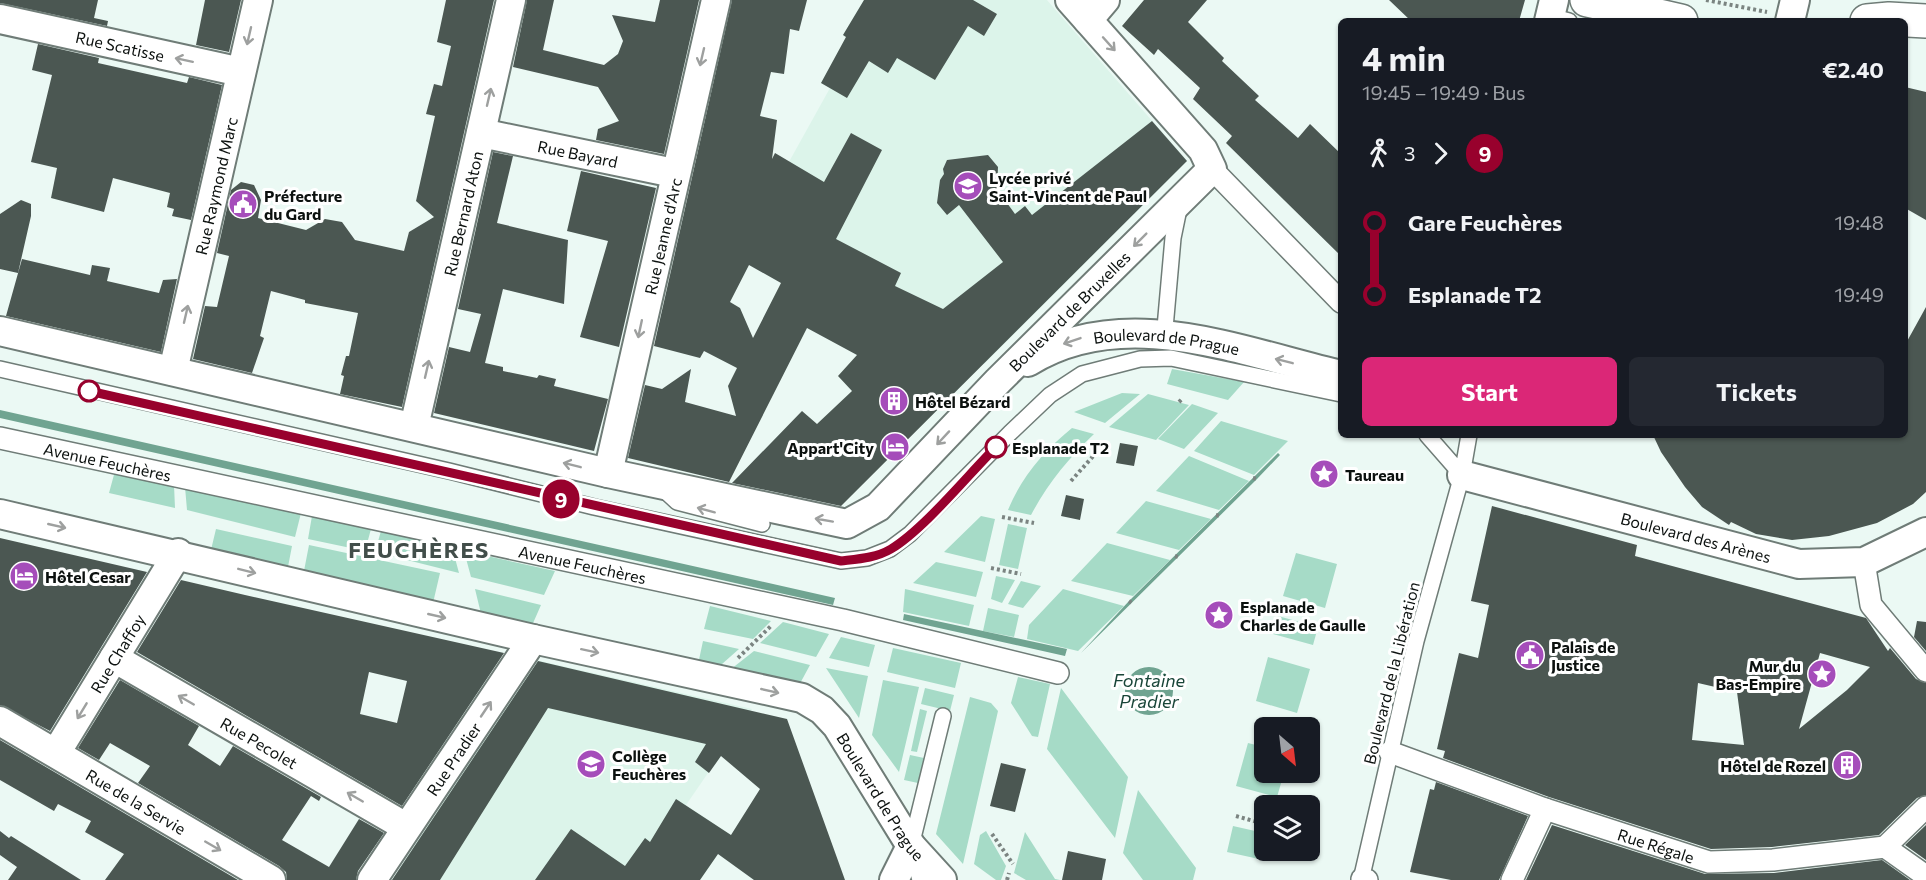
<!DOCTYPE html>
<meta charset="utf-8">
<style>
:root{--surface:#171b24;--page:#242831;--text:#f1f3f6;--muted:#9ea1a6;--accent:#db2777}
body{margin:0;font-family:Commissioner,sans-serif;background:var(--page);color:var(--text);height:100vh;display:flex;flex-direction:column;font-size:22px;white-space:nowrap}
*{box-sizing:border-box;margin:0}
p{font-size:20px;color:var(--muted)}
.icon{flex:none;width:33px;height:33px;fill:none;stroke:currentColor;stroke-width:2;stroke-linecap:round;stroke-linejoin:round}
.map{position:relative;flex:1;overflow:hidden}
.details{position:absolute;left:1338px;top:18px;width:570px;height:420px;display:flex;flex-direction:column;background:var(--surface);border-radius:9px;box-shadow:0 2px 4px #0004}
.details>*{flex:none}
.badge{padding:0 12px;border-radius:20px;font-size:21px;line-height:39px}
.needle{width:39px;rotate:152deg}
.fabs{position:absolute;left:1254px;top:717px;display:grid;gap:12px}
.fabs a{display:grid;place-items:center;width:66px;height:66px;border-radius:9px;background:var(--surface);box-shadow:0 2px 4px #0004;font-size:30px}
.map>.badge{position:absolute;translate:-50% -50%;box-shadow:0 0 0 3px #fff}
.legs{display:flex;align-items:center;gap:9px;height:66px;padding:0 24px;font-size:20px}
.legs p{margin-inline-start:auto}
.summary{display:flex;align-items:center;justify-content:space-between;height:102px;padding:0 24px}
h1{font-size:33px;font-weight:700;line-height:45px}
.cta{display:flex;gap:12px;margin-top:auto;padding:12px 24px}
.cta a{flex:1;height:69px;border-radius:9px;background:var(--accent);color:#fff;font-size:24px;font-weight:700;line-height:69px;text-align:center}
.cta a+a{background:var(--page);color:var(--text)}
ul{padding:0 24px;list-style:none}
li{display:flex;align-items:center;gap:21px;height:72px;font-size:22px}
li i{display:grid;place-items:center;width:9px;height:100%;margin:0 8px;background:currentColor}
li i::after{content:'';width:15px;height:15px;margin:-8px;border:4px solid;border-radius:50%;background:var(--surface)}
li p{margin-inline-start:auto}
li:first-child i{background:linear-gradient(#0000 50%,currentColor 0)}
li:last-child i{background:linear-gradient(currentColor 50%,#0000 0)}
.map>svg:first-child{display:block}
.built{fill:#dcf4ea}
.green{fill:#a6dbc7}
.water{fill:#70a491}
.building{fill:#4b5752;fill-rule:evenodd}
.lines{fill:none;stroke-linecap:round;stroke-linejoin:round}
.service-casing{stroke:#6f7c77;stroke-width:18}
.pedestrian-casing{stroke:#6f7c77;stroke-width:24}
.minor-casing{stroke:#6f7c77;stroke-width:32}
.tertiary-casing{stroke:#6f7c77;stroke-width:36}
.path{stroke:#7b8481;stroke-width:4;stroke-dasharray:3 3;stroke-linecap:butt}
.service{stroke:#fff;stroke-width:15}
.pedestrian{stroke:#fff;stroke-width:21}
.minor{stroke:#fff;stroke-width:28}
.tertiary{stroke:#fff;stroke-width:33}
.oneway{stroke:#9ea09f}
.line-1-casing{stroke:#fff;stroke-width:14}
.line-1{stroke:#98012d;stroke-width:9}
.stop-1-dot{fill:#fff;stroke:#98012d;stroke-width:3}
.labels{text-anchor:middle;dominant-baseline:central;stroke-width:6;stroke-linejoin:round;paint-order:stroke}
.street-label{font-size:16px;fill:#0c110f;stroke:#fff}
.poi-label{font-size:16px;font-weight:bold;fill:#0c110f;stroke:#fff;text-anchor:start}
.stop-label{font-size:16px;font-weight:bold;fill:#0c110f;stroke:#fff;text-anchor:start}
.water-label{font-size:18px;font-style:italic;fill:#184538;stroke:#fff}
.district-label{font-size:22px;font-weight:bold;letter-spacing:1.5px;fill:#424e4a;stroke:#fff}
</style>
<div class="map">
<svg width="1926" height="880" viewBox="0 0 1926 880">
<rect width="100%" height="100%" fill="#ebf9f4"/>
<path class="built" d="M 864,0 L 1047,0 L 1187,161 L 984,364 L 883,308 L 785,169 L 830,88 L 821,83 L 846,38 L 843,35 Z
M 536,660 L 752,709 L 686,805 L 731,835 L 700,880 L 392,880 L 532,661 Z"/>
<path class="green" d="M 1172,369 L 1244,382 L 1228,400 L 1167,384 Z
M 1122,393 L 1140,394 L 1105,423 L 1074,412 Z
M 1148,394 L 1189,405 L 1156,440 L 1109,427 Z
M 1192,404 L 1218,413 L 1184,449 L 1158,439 Z
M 1221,421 L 1288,441 L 1254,475 L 1194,451 Z
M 1072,428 L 1094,434 C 1068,459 1048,483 1031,515 L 1008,510 C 1022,476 1044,451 1072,428 Z
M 1189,456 L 1249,481 L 1219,510 L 1156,491 Z
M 115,471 L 174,485 L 175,508 L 109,493 Z
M 185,487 L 301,513 L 295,537 L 187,510 Z
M 1146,501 L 1211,519 L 1179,550 L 1116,533 Z
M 312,516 L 371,529 L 365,551 L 308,539 Z
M 981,516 L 995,519 L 985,562 L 944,552 Z
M 1008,524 L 1027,528 L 1018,569 L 999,565 Z
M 216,529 L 292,546 L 287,572 L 210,554 Z
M 381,531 L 452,547 L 459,573 L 375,552 Z
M 1107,543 L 1170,560 L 1133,596 L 1071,581 Z
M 309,545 L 440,573 L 433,603 L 303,576 Z
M 464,551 L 555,571 L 544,595 L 471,577 Z
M 1296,553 L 1337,564 L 1325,608 L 1283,596 Z
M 936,562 L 983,572 L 976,597 L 913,583 Z
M 996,576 L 1015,580 L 1002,603 L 991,599 Z
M 1021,581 L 1041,586 L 1023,608 L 1008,604 Z
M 475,589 L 541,605 L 530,630 L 482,618 Z
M 905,589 L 974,605 L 969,626 L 903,612 Z
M 1063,589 L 1124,606 L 1078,651 L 1027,639 L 1029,625 Z
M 710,606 L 771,621 L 753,639 L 704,629 Z
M 988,608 L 1019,615 L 1014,637 L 983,631 Z
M 1278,616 L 1318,627 L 1313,645 L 1273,634 Z
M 783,622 L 829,634 L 816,657 L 760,643 Z
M 841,637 L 875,645 L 869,667 L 829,658 Z
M 703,641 L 739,649 L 713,672 L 697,669 Z
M 893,648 L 961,663 L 955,688 L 887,672 Z
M 754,651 L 810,665 L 797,689 L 726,673 Z
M 1268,657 L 1310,669 L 1297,713 L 1256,701 Z
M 826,668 L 868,676 L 859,718 Z
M 1018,677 L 1050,684 L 1038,737 L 1032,736 L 1011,703 Z
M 883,680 L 919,687 L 899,772 L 872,735 Z
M 925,688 L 954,695 L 950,711 L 921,704 Z
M 1061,688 L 1128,777 L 1115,838 L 1047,749 Z
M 970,697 L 991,703 L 998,711 L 963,864 L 936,834 Z
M 920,709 L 927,711 L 917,752 L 911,751 Z
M 1248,743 L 1264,747 L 1264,772 L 1284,773 L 1277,797 L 1236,786 Z
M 910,755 L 924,758 L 918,783 L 904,780 Z
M 1138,790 L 1196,868 L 1193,880 L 1143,880 L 1123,853 Z
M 1233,826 L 1264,833 L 1259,859 L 1227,852 Z
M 986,831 L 1006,866 L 1001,880 L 996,880 L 974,864 L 980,835 Z
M 1025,832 L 1055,879 L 1060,880 L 1026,880 L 1014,873 Z"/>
<path class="water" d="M 0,410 L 111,435 L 835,598 L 833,605 L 0,418 Z
M 1278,453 L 1280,455 L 1257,479 L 1081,653 L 1129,601 Z
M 904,614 L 1067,649 L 1065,656 L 903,620 Z
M1125 691a24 24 0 1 1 48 0a24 24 0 1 1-48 0Z"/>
<path class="building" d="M 0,0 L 98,0 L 94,18 L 108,21 L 107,26 L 0,3 Z
M 205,0 L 241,0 L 229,52 L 196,45 Z
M 446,0 L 494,0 L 402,407 L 340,394 L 344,376 L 341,375 L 346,356 L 349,356 L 358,313 L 305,303 L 305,300 L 271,291 L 260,336 L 264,338 L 252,373 L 193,359 L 205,306 L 217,307 L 229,256 L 217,253 L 231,190 L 241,182 L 254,185 L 261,200 L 258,218 L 306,230 L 325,219 L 342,222 L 355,240 L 404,251 L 409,232 L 434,217 L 416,201 L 435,116 L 426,114 L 434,84 L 442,86 L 451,46 L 437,42 Z
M 527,0 L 554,0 L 543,50 L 604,65 L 618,54 L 623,41 L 612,15 L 655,22 L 660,0 L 699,0 L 664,154 L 596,140 L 598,129 L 619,121 L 598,87 L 513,67 Z
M 732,0 L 807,0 L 799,31 L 790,29 L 784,74 L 771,72 L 760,116 L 777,120 L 772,159 L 775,153 L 824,182 L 851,133 L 882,150 L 836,239 L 901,273 L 895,286 L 943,309 L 1003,262 L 959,205 L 947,215 L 937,203 L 940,180 L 944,174 L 943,169 L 947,160 L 988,155 L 998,167 L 997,189 L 1015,214 L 1025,206 L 1032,215 L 1152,121 L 1187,161 L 841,506 L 732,483 L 802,411 L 817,424 L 852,391 L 838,376 L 857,355 L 807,328 L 729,482 L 628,458 L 645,385 L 662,389 L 691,369 L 685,402 L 736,416 L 728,386 L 737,368 L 704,351 L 700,358 L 654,346 ZM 749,265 L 781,283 L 753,338 L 740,308 L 730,302 Z
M 864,0 L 973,0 L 997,14 L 984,36 L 968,26 L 935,80 L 897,58 L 888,73 L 869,61 L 847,98 L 821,83 L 846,37 L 843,35 Z
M 1144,0 L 1207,0 L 1188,22 L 1224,58 L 1222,61 L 1259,96 L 1255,100 L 1298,138 L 1310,124 L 1341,154 L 1341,256 L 1226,143 L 1232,136 L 1193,99 L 1200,88 L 1158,49 L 1154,55 L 1122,26 Z
M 1389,0 L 1525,0 L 1519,21 L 1411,21 Z
M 38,44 L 99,58 L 98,63 L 187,83 L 189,77 L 222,85 L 191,220 L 172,216 L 174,209 L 167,207 L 170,193 L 113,178 L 104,212 L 51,198 L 57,168 L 31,162 L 52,75 L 32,70 Z
M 1905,87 L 1926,92 L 1926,220 L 1905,208 Z
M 493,152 L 513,156 L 497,223 L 568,240 L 564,304 L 503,289 L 485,363 L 503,367 L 503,371 L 537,378 L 539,375 L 556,379 L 554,386 L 608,399 L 594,451 L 434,413 L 449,347 L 470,352 L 481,314 L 458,309 Z
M 581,171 L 656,188 L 619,347 L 580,337 L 608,241 L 567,231 Z
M 21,200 L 31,204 L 31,216 L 18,273 L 0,269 L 0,214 Z
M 22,259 L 90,275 L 92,265 L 110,268 L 107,281 L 159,293 L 163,280 L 177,279 L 161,352 L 6,316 Z
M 1926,307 L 1926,492 L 1913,504 L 1877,523 L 1829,536 L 1792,540 L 1756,534 L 1731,522 L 1729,525 L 1702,507 L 1685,487 L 1661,452 L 1653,435 L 1905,435 L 1905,345 Z
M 1120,443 L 1138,446 L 1134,466 L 1116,463 Z
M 1066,495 L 1084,499 L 1080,520 L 1061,516 Z
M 1492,506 L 1637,545 L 1635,556 L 1866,618 L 1888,651 L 1890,648 L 1916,679 L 1926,683 L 1926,795 L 1917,798 L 1879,835 L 1772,847 L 1711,849 L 1549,797 L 1443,758 L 1445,751 L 1437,749 L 1459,653 L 1478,658 L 1489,605 L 1471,601 ZM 1820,653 L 1870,667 L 1847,690 L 1799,729 ZM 1698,683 L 1737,692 L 1744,745 L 1692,740 Z
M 0,538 L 147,572 L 50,731 L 0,705 Z
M 181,580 L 245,595 L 504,653 L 402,806 L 137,652 ZM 369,672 L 407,681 L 397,723 L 360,714 Z
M 1917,621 L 1926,622 L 1926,651 L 1914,637 Z
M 538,661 L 787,719 L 845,880 L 754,880 L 718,854 L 700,880 L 535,880 L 571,829 L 625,866 L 645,838 L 650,842 L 676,799 L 731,835 L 760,789 L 721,756 L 709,773 L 695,762 L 706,744 L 548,708 L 440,880 L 392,880 Z
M 120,680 L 199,726 L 188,745 L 220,766 L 233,746 L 321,797 L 319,801 L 311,796 L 282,840 L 329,867 L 359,819 L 384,833 L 358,871 L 356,880 L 287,880 L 286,872 L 279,866 L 138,783 L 150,766 L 110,743 L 99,760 L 78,748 Z
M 0,740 L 238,880 L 105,880 L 124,854 L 85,832 L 91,821 L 58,804 L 54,811 L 0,780 Z
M 1001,763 L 1026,769 L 1015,812 L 990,806 Z
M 1436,782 L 1528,816 L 1499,880 L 1451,880 L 1410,872 L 1430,789 L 1434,790 Z
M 1552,825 L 1705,874 L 1774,873 L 1882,860 L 1910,880 L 1526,880 Z
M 1926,825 L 1926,860 L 1905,845 Z
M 0,831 L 9,838 L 11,836 L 81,880 L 8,880 L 17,867 L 0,855 Z
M 1068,851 L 1106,859 L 1102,880 L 1062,880 Z"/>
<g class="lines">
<g class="service-casing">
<path id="service" d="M 1550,16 L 1569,21
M 1165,328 L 1173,238 L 1180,204
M 0,369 L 449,471 L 594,507 L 841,561 L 867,558 L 890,549 L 910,534 L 1010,433 L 1050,395 L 1082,374 L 1140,359 L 1171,358 L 1341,394
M 1427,435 L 1462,475
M 664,490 L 677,502 L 762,524
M 920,880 L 911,846 L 943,716
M 1361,880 L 1416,641 L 1462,475 L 1469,435"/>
</g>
<g class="pedestrian-casing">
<g id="pedestrian">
<path d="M 1212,169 L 1341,302"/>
<path id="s1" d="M 0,438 L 843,620 L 1058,673"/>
<path d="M 1864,562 L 1871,605 L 1926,671"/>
<path id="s2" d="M 1390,752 L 1545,809 L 1709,862 L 1773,860 L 1885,847 L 1926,876"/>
<path d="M 1885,847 L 1926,807"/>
<path d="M 1362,879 L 1367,880"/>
<path d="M 1512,880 L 1545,809"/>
</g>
</g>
<g class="minor-casing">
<g id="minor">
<path id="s3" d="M 0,19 L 241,72"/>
<path d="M 1088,20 L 1105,0"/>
<path d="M 1549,21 L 1554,0"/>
<path d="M 1790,21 L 1795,0"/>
<path id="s4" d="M 481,133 L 674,173"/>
<path id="s5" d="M 0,331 L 608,473 L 847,524 L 878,507 L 998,381 L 1212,169 L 1203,150 L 1070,0"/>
<path id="s6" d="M 1028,362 C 1124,302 1241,352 1341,375"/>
<path id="s7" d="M 173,371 L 258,0"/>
<path id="s8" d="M 414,427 L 511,0"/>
<path id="s9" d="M 608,473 L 716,0"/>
<path id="s10" d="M 1462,475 L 1799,564 L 1864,562 L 1926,532"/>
<path id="s11" d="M 0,514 L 533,639 L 802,698 L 822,710 L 837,726 L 911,846 L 942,880"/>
<path id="s12" d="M 114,658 L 406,827"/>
<path id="s13" d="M 0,721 L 271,880"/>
<path id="s14" d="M 56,753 L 178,553"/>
<path id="s15" d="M 372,880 L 533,639"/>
<path d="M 894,880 L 911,846"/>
</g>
</g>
<g class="tertiary-casing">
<path id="tertiary" d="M 1587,0 L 1681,21
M 1867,21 L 1889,19 L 1926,21"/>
</g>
<path class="path" d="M 1706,0 L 1767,12
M 1179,402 L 1182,399
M 1253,478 L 1257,479
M 1071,481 L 1095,454
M 1216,515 L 1220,516
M 1002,517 L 1034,523
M 1175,556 L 1178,557
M 991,568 L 1021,574
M 1129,601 L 1132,603
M 738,658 L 771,626
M 1236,816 L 1264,824
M 992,834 L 1013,864
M 1007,880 L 1009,873"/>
<use href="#service" class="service"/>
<use href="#pedestrian" class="pedestrian"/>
<use href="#minor" class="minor"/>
<use href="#tertiary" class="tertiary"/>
</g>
<defs><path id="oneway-shaft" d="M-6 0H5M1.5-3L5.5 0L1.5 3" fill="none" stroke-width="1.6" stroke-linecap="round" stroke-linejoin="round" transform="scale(1.5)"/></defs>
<g class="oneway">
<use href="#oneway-shaft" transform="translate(249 36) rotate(103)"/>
<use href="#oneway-shaft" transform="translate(1109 44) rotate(48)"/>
<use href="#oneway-shaft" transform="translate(702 57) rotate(103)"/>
<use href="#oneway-shaft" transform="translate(184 60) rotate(-168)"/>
<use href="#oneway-shaft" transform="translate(489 97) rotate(-77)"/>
<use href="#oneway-shaft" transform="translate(1140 240) rotate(135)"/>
<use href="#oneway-shaft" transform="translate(186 314) rotate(-77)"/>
<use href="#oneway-shaft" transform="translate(640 329) rotate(102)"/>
<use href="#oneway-shaft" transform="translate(1072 341) rotate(161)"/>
<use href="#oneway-shaft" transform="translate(1284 361) rotate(-166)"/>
<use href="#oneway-shaft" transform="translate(427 369) rotate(-77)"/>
<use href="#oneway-shaft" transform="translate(943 438) rotate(133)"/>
<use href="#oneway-shaft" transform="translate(572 465) rotate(-166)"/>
<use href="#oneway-shaft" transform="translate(706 510) rotate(-165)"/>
<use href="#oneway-shaft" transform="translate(824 520) rotate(-170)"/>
<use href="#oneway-shaft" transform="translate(57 526) rotate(13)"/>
<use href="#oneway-shaft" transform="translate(247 571) rotate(14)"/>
<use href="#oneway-shaft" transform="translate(437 616) rotate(13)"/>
<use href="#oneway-shaft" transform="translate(590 651) rotate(12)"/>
<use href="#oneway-shaft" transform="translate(770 691) rotate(13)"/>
<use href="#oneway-shaft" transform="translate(186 700) rotate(-150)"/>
<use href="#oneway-shaft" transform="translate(486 709) rotate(-56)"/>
<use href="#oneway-shaft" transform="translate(82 711) rotate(121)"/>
<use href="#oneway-shaft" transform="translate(355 797) rotate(-150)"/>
<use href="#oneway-shaft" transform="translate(213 846) rotate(30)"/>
</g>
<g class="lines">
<g class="line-1-casing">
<path id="line-1" d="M 89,391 L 841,561 C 858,559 876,558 891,549 C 924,529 967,476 996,447"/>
</g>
<use href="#line-1" class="line-1"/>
</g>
<defs>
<g id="school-disc" transform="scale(1.5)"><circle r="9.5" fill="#a54dba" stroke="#fff"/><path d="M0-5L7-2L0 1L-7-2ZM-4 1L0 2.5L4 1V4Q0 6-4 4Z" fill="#fff"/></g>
<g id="civic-disc" transform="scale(1.5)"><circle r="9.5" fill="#a54dba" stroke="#fff"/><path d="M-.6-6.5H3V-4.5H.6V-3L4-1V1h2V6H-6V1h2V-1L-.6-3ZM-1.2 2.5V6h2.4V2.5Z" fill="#fff"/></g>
<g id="building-disc" transform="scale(1.5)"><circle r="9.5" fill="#a54dba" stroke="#fff"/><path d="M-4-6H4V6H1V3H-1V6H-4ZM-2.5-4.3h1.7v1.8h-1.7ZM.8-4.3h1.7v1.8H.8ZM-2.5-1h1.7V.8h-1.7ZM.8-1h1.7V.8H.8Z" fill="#fff"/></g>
<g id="hotel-disc" transform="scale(1.5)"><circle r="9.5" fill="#a54dba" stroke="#fff"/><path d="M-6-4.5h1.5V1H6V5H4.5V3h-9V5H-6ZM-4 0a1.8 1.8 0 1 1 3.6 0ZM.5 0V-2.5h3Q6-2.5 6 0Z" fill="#fff"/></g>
<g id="sight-disc" transform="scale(1.5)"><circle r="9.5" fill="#a54dba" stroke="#fff"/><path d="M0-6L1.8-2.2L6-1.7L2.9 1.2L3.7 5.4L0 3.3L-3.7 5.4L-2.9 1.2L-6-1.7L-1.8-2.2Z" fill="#fff"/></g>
</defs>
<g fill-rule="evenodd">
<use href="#school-disc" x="968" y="186"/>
<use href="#civic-disc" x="243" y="204"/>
<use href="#building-disc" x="894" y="401"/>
<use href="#hotel-disc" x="895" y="447"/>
<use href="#sight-disc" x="1324" y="474"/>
<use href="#hotel-disc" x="24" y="576"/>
<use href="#sight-disc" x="1219" y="615"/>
<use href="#civic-disc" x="1530" y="655"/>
<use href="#sight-disc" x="1822" y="674"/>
<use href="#school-disc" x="591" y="764"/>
<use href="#building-disc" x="1847" y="765"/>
</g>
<g class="stop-1-dot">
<circle cx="89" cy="391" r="10"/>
<circle cx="996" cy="447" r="10"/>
</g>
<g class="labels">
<g class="street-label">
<text stroke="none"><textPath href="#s3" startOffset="123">Rue Scatisse</textPath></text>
<text stroke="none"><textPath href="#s4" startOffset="99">Rue Bayard</textPath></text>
<text stroke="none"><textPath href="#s7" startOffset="190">Rue Raymond Marc</textPath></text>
<text stroke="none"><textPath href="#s8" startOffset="219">Rue Bernard Aton</textPath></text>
<text stroke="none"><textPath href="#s9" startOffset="243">Rue Jeanne d'Arc</textPath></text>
<text stroke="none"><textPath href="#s5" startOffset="1178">Boulevard de Bruxelles</textPath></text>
<text stroke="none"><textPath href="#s6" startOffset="144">Boulevard de Prague</textPath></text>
<text stroke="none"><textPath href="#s1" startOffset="110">Avenue Feuchères</textPath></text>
<text stroke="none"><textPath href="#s10" startOffset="242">Boulevard des Arènes</textPath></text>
<text stroke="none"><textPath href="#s1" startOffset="596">Avenue Feuchères</textPath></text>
<text stroke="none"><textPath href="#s14" startOffset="117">Rue Chaffoy</textPath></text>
<text transform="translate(1391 673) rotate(-76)">Boulevard de la Libération</text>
<text stroke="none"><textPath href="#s12" startOffset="168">Rue Pecolet</textPath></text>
<text stroke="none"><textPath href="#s15" startOffset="146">Rue Pradier</textPath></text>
<text stroke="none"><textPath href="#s11" startOffset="951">Boulevard de Prague</textPath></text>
<text stroke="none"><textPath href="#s13" startOffset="158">Rue de la Servie</textPath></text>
<text stroke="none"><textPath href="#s2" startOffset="282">Rue Régale</textPath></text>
</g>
<g class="poi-label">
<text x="989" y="177">Lycée privé<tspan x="989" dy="18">Saint-Vincent de Paul</tspan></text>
<text x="264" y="195">Préfecture<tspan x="264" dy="18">du Gard</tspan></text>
<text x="915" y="401">Hôtel Bézard</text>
<text x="874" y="447" text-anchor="end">Appart'City</text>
<text x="1345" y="474">Taureau</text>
<text x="45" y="576">Hôtel Cesar</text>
<text x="1240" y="606">Esplanade<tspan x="1240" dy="18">Charles de Gaulle</tspan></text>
<text x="1551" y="646">Palais de<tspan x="1551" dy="18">Justice</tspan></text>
<text x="1801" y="665" text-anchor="end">Mur du<tspan x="1801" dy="18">Bas-Empire</tspan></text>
<text x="612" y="755">Collège<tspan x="612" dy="18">Feuchères</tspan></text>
<text x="1826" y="765" text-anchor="end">Hôtel de Rozel</text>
</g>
<g class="stop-label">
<text x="1012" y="447">Esplanade T2</text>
</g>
<g class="water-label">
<text x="1149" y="680">Fontaine<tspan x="1149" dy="21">Pradier</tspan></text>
</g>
<g class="district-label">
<text x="419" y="549">FEUCHÈRES</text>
</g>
</g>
</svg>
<div class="fabs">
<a><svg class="needle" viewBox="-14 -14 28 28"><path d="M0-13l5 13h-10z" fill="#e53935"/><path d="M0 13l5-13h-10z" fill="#9ea1a6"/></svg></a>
<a><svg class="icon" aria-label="layers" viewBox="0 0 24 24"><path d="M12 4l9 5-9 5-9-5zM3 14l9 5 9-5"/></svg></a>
</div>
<b class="badge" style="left:561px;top:499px;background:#98012d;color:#fff">9</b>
<section class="details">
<div class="summary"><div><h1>4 min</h1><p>19:45 – 19:49 · Bus</p></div><b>€2.40</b></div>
<div class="legs"><svg class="icon" aria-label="walk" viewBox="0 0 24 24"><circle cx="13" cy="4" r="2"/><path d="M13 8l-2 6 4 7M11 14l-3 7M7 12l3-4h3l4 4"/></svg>3<svg class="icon" aria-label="forward" viewBox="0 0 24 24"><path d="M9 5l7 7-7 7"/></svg><b class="badge" style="background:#98012d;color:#fff">9</b></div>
<ul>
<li><i style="color:#98012d"></i><b>Gare Feuchères</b><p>19:48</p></li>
<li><i style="color:#98012d"></i><b>Esplanade T2</b><p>19:49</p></li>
</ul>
<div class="cta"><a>Start</a><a>Tickets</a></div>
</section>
</div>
